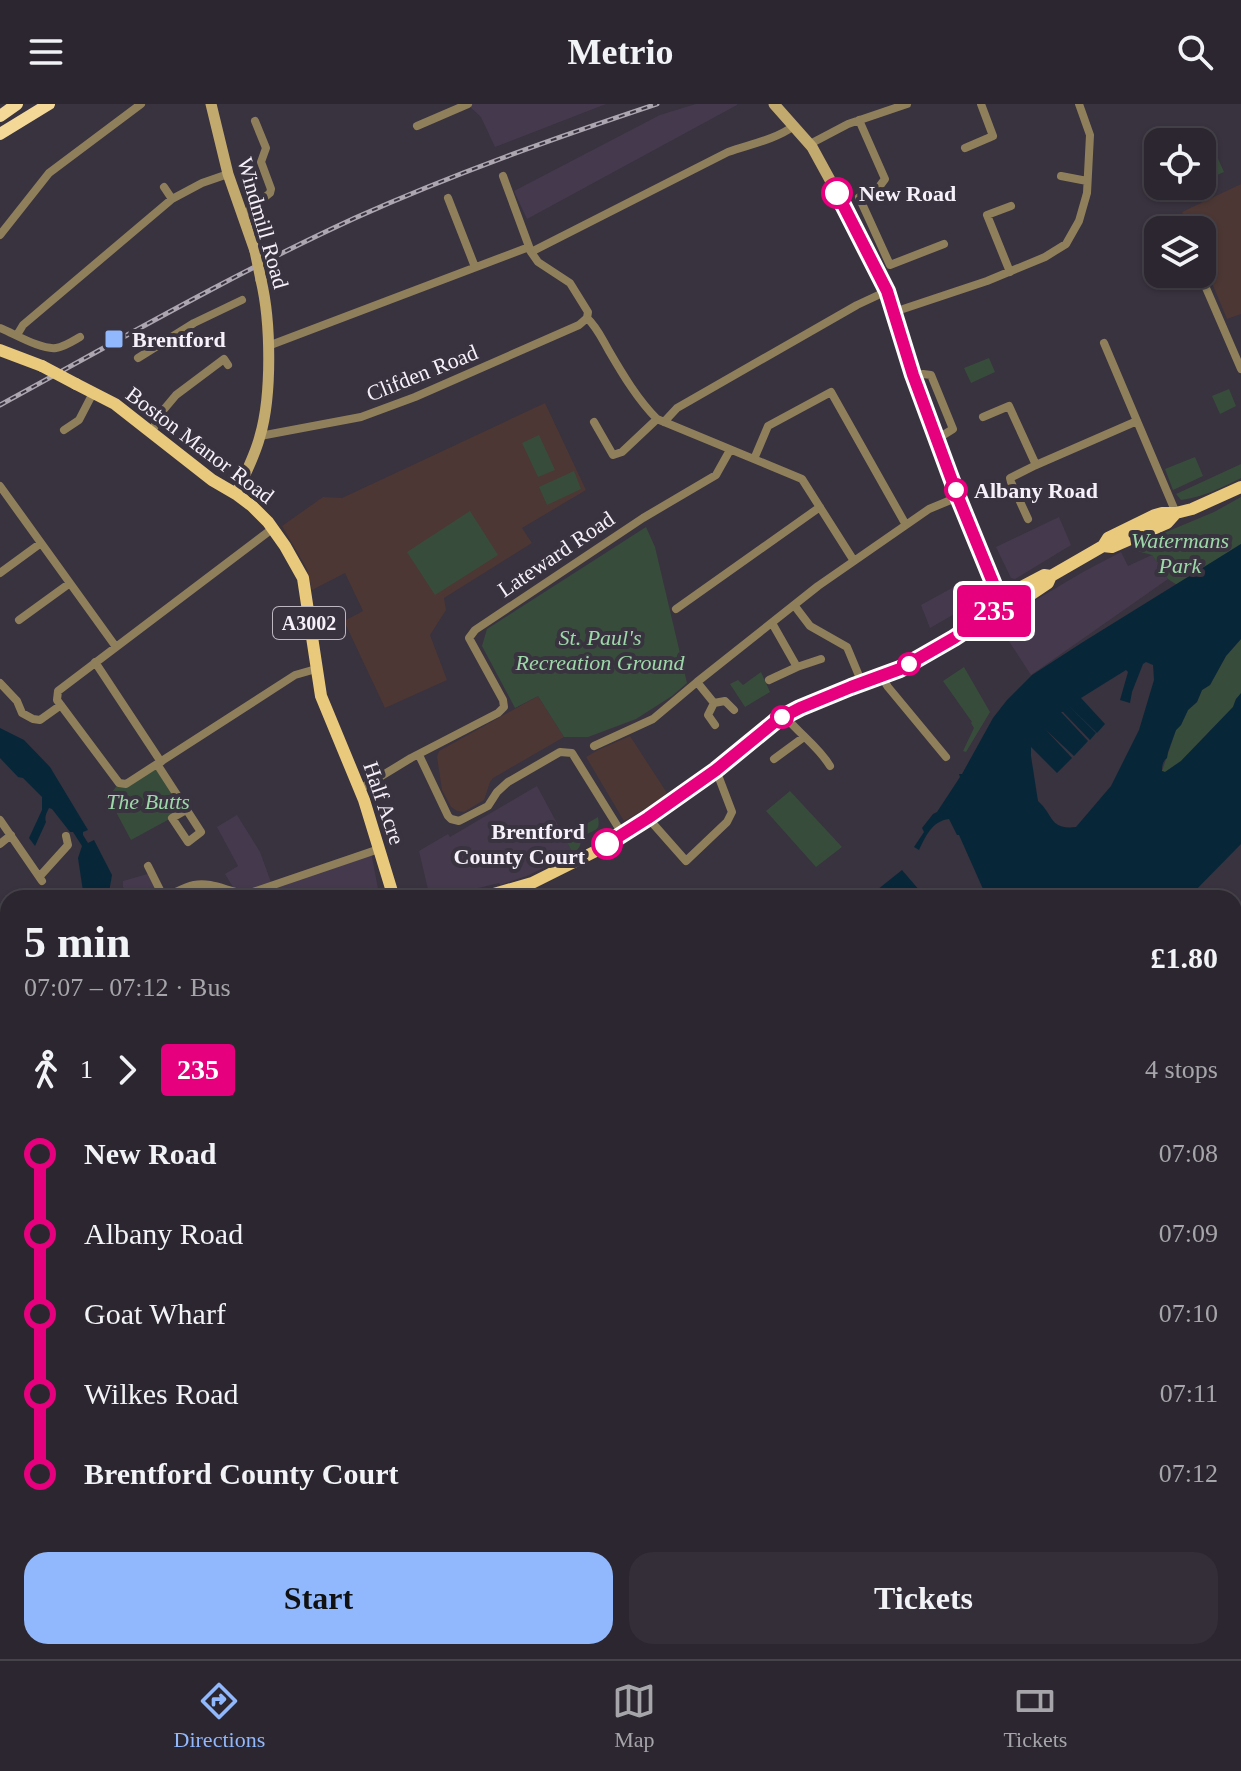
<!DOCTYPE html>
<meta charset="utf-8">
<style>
:root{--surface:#2b262f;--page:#332e37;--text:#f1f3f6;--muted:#a6a5aa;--line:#47434b;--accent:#91b8fd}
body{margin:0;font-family:Georgia,serif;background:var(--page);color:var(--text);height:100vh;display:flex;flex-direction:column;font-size:30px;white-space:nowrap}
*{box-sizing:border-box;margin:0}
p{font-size:26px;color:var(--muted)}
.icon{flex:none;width:44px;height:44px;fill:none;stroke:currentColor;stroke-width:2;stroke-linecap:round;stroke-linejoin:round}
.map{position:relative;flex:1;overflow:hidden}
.sheet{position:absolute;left:0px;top:786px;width:1242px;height:770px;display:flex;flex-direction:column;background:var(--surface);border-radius:24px 24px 0 0;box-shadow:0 2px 6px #0004,0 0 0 2px var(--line)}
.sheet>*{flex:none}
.badge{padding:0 16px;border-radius:6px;font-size:28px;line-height:52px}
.controls{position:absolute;left:1144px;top:24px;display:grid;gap:16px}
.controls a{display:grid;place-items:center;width:72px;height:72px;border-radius:16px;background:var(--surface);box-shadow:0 2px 6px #0004,0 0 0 2px var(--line);font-size:40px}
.map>.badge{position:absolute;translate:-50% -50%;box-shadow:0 0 0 4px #fff}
.legs{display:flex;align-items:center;gap:12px;height:88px;padding:0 24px;font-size:26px}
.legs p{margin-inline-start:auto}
.overview{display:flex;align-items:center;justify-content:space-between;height:136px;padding:0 24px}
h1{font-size:44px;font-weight:800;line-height:60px}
.button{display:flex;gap:16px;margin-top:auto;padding:16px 24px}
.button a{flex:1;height:92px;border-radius:24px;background:var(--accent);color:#111;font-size:32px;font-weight:800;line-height:92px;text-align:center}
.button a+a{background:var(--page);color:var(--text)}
ul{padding:0 24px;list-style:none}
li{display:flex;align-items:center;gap:28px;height:80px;font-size:30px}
li i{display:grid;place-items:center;width:12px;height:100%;margin:0 10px;background:currentColor}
li i::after{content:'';width:20px;height:20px;margin:-10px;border:6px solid;border-radius:50%;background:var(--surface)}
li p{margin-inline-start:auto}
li:first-child i{background:linear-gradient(#0000 50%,currentColor 0)}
li:last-child i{background:linear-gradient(currentColor 50%,#0000 0)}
header{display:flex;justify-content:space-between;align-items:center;height:104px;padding:0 24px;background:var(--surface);font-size:36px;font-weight:800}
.tabs{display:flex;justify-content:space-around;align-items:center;height:112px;border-top:2px solid var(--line);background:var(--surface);font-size:22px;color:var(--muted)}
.tabs a{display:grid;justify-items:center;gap:4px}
.tabs .on{color:var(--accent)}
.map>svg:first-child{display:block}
.built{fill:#453a4d}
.education{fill:#4c3734}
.green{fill:#384c3c}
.water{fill:#072739;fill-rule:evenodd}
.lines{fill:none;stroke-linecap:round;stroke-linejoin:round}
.stream{stroke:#072739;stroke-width:2}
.minor{stroke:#8f805b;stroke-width:8}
.secondary{stroke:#c2a96e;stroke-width:11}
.primary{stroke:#e9c97c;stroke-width:12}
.trunk{stroke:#f4d898;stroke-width:12}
.rail-casing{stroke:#aca6b1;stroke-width:5}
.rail{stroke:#39323f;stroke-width:2;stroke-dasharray:6;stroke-linecap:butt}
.secondary-bridge{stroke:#c2a96e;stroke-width:11}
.primary-bridge{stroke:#e9c97c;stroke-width:12}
.line-1-casing{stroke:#fff;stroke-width:18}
.line-1{stroke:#e6007e;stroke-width:12}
.stop-1-dot{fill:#fff;stroke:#e6007e;stroke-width:4}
.poi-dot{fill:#91b8fd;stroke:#39323f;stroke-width:3}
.labels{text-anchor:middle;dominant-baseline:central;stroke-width:8;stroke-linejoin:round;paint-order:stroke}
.shield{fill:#39323f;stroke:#bdb7c1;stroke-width:2}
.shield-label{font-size:20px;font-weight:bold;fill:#f5f0f9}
.stop-label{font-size:22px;font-weight:bold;fill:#f5f0f9;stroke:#39323f;text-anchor:start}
.street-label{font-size:22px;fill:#f5f0f9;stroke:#39323f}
.poi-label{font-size:22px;font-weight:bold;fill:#f5f0f9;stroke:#39323f;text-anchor:start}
.park-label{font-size:22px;font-style:italic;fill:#9dd8a8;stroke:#39323f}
</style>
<header><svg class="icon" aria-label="menu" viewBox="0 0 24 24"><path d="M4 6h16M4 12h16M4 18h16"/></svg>Metrio<svg class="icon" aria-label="search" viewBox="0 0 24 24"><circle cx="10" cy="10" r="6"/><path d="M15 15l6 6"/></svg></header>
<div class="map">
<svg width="1241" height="1555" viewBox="0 0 1241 1555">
<rect width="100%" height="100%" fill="#39323f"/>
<path class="built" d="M 467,0 L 606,0 L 495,43 L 481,13 Z
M 696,0 L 737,0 L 737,1 L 527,115 L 514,87 L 660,11 Z
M 1059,413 L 1071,441 L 1015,475 L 1011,474 L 996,443 Z
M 1121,448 L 1128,462 L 1152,451 L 1168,475 L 1031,571 L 997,519 L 1083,468 Z
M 954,483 L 965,504 L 930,524 L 921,501 Z
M 537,682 L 573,749 L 529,771 L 500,781 L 499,779 L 437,794 L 430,794 L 419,747 L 448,730 L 450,733 Z
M 237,711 L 260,748 L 272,781 L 371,748 L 379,790 L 375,794 L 133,794 L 123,783 L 123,777 L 151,769 L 164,794 L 194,781 L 236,788 L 225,770 L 238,762 L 217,723 Z
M 8,1043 L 8,1083 L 0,1080 L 0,1047 Z
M 0,1090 L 8,1092 L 8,1154 L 0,1152 Z"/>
<path class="education" d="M 1241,80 L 1241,210 L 1227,215 L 1202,155 L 1202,126 L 1190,126 L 1182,108 Z
M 545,299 L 586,386 L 522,424 L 532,439 L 444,494 L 446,506 L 430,531 L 447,576 L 385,604 L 344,517 L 363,507 L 345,469 L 312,486 L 307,465 L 282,422 L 323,393 L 342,394 Z
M 538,592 L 564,633 L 493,674 L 490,678 L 484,696 L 464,708 L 457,707 L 451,703 L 442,686 L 437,653 L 439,647 Z
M 630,632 L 667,689 L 651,702 L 624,717 L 586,653 L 598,646 Z"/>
<path class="green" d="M 1203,44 L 1215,48 L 1224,68 L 1205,76 L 1202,69 Z
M 989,254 L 995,268 L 971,279 L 964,264 Z
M 1229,285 L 1236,302 L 1220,310 L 1212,292 Z
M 539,331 L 555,366 L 538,373 L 522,339 Z
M 1195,353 L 1203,372 L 1173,386 L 1165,365 Z
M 1241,360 L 1241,374 C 1221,384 1203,393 1181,396 L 1176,390 Z
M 574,367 L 581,385 L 547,401 L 539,383 Z
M 1241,393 L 1241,440 L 1177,481 L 1168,475 L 1152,451 L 1137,447 L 1135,441 L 1214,408 Z
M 470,407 L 498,451 L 435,491 L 407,448 Z
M 646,423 L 655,443 L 687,579 L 672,592 L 636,615 L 588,633 L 564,633 L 538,592 L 515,604 L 482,542 L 487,525 Z
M 1241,535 L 1241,590 L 1236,595 L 1233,603 L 1181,657 L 1165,668 L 1162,667 L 1176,626 L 1181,621 L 1188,606 L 1197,598 L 1202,586 L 1210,581 L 1226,552 Z
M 964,563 L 990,608 L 966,648 L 963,647 L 974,624 L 971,619 L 972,618 L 943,577 Z
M 761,568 L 770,588 L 745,603 L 730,580 L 738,576 L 743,581 Z
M 157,660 L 186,706 L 131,736 L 108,693 L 119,679 Z
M 790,687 L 842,743 L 816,763 L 766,707 Z
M 598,713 C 601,730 593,724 584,733 C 578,740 583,743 573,749 L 564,733 Z
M 1241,816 L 1241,1555 L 660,1555 L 664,1548 L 1234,1548 L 1234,824 Z
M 8,1244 L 8,1548 L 486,1548 L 483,1555 L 0,1555 L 0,1247 Z"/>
<path class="water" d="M 1241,440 L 1241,535 L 1226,552 L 1210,581 L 1202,586 L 1197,598 L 1188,606 L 1181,621 L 1176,626 L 1168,648 L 1167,654 C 1163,657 1162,661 1162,667 L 1165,668 L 1181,657 L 1233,603 L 1236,595 L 1241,589 L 1241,740 L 1188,794 L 987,794 L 959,731 L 957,731 L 949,715 C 932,717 926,732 919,746 L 914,743 L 924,728 L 922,724 L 933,710 L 937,708 L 960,673 L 959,670 L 962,670 L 993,614 L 1007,596 L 1032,571 L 1083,538 ZM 1146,558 L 1153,561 L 1154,576 L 1139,626 L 1111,682 L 1076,723 C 1049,726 1054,711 1038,697 L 1031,652 L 1031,643 L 1057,669 L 1072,654 L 1046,626 L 1074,652 L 1088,637 L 1061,608 L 1063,608 L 1090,636 L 1096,629 L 1068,601 L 1097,629 L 1105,620 L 1081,594 L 1126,566 L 1128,568 L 1120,596 L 1130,599 L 1132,588 L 1143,560 Z
M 0,624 L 24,636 L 50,663 L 88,726 L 83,728 L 83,731 L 88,739 L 94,736 L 112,771 L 108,794 L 84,794 L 78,754 L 82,742 L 73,728 L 70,728 L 52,705 L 49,704 C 47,708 44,713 46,718 L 35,742 L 29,734 L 42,706 L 42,693 L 23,674 L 18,673 L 0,654 Z
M 902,766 L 926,794 L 867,794 Z
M 0,1357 L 8,1359 L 8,1395 L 0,1393 Z
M 486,1548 L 629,1548 L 625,1555 L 485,1555 Z"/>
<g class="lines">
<path class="stream" d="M 1234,828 L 1241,819
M 653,1555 L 658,1548"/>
<path class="minor" d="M 859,16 L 885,75 L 879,83 L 859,93 L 890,161 L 944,140
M 417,22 L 468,0
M 810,40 L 848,20 L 907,0
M 965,44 L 993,32 L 981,0
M 503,72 L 531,148 L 538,158 L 570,179 L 588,208 L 587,214 C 597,223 602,235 609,247 C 623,271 638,296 657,315 L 802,375 L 854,457
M 1061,72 L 1087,77
M 164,83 L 172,95
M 448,94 L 475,163
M 243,111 L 270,89 L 271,85 L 261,58 L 266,44 L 255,17
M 1176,116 L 1181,126
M 0,131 L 49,69 L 141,0
M 531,148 L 728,48 C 751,40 774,36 794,22
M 1010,168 L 987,111 L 1011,102
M 1200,170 L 1241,265
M 894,208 L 987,177 L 1045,153 L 1066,140 L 1079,117 L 1087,89 L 1090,31 L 1079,0
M 0,224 C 15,230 41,246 56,244 C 64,243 73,237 80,233
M 17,231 L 23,221 L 172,95 L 202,79 L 228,70
M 1104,239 L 1176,409
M 268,242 L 529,143
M 138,254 L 194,219 L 242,196
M 913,271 L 923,270 L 931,271 L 953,325 L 937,335
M 983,313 L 1009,302 L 1036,361
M 594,318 L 613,351 L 622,348 L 657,315
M 664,318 L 677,304 L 857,201 L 887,187
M 64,326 L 79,316 L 93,289
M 151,328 L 155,322 L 155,316 L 176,291 L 224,255 L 228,261
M 260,332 L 361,313 L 415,293 L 579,221 L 587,214
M 754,355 L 768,322 L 831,288 L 906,421
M 0,382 L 116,543
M 1028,415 L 1011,378 L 1010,374 L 1036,361 L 1137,317
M 272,425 L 58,587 L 57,596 L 119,679 L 126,680 L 295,571 L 316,565
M 0,469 L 41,439
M 794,501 L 810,522 L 847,543 L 862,579
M 676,505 L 820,403
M 19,516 L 70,479
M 772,519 L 797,563 L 821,555
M 95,558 L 161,658
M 881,572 L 888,583 L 946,653
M 769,576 L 797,563
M 697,578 L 714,599 L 725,597 L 734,606
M 0,579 L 17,597 L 22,609 L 33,615 L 40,616 L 61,601
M 714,599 L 708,611 L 715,621
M 785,612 C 799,630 818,642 830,662
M 594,642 L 653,615 L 697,578 L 818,482 L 929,405 L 958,393
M 419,651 L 448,712 L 451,715 L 459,717 L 488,702 L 497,688 L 508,678 L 560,648 L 572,649 L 623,731
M 774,655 L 804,633
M 157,660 L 201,728 L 188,738 L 172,714 L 186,706
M 360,685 L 411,654 L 498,609 L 504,603 L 503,596 L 469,534 L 475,526 L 643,414 L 716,371 L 730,346
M 648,714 L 686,757 L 727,718 L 732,708 L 716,666
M 0,716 L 42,777
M 0,740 L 11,731
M 148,762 L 164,794
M 40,772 L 68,741 L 66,732
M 51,789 L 55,794
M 22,793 L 23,794
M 163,794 C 173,790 184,783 194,781 C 212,777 230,789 247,790 L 379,745
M 0,1085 L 8,1088"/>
<path class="secondary" d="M 211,0 L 228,70 L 255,147
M 774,0 L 812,43 L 841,96 L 887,187 L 913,271 L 958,393 L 998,488 L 1003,496 L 1012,500
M 236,390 C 245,370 255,352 260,332 C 272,291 271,218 261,176"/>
<path class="primary" d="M 0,246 L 42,262
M 76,280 L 115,300 L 212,376 L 236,390 L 252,402 L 268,418 L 285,442 L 303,474 L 321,592 L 364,696 L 394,794
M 1103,442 L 1112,443 L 1167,419 L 1176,409
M 993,508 L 1011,504 L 1048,479 L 1051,472 L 1103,442 L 1108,434 L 1155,411 L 1162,409 L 1176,409 L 1192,405 L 1241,383
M 480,794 L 532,779 L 596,747 L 665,702 L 716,666 L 759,629 L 785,612 L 851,583 L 900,565 L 954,534 L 993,508 L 1012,488 L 1044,471 L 1051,472
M 0,954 L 8,953"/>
<path class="trunk" d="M 0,12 L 17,0
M 0,30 L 49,0"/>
<g class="rail-casing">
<path id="rail" d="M 0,301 C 117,237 233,170 355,114 C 453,70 555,34 657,0"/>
</g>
<use href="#rail" class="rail"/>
<path class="secondary-bridge" d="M 255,147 L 261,176"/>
<path class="primary-bridge" d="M 42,262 L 76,280"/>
</g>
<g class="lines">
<g class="line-1-casing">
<path id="line-1" d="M 607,740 L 648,714 L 716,666 L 777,616 L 800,604 L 851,583 L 900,565 L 954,534 L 993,508 L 1003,496 L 994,481 L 958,393 L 913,271 L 887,187 L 837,89"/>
</g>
<use href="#line-1" class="line-1"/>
</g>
<g class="stop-1-dot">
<circle cx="837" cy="89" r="14"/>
<circle cx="956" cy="386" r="10"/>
<circle cx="909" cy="560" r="10"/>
<circle cx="782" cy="613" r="10"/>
<circle cx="607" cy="740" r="14"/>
</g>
<rect class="poi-dot" x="104" y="225" width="20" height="20" rx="4"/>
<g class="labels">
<rect class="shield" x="273" y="503" width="72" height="32" rx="6"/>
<g class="shield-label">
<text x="309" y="519">A3002</text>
</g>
<g class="stop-label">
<text x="859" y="89">New Road</text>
<text x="974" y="386">Albany Road</text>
<text x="585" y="727" text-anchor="end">Brentford<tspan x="585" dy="25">County Court</tspan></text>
</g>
<g class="street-label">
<text transform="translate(263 119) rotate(74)">Windmill Road</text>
<text transform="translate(422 269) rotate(-22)">Clifden Road</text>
<text transform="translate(200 341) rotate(37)">Boston Manor Road</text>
<text transform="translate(556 450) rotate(-34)">Lateward Road</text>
<text transform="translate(384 699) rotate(71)">Half Acre</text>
</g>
<g class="poi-label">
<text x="132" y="235">Brentford</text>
</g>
<g class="park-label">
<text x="1180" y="436">Watermans<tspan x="1180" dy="25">Park</tspan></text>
<text x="600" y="533">St. Paul's<tspan x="600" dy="25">Recreation Ground</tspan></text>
<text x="148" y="697">The Butts</text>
</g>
</g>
</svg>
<div class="controls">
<a><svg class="icon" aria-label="locate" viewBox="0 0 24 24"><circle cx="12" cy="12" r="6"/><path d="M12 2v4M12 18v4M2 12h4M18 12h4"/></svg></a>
<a><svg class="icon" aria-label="layers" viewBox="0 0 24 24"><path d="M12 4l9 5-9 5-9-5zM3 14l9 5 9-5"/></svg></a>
</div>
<b class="badge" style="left:994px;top:507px;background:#e6007e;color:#fff">235</b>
<section class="sheet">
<div class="overview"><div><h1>5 min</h1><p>07:07 – 07:12 · Bus</p></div><b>£1.80</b></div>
<div class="legs"><svg class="icon" aria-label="walk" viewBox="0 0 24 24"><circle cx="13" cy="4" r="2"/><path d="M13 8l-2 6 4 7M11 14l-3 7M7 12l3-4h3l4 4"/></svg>1<svg class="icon" aria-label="forward" viewBox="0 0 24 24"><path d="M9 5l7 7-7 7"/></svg><b class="badge" style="background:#e6007e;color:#fff">235</b><p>4 stops</p></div>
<ul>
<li><i style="color:#e6007e"></i><b>New Road</b><p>07:08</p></li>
<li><i style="color:#e6007e"></i><span>Albany Road</span><p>07:09</p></li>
<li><i style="color:#e6007e"></i><span>Goat Wharf</span><p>07:10</p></li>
<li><i style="color:#e6007e"></i><span>Wilkes Road</span><p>07:11</p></li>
<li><i style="color:#e6007e"></i><b>Brentford County Court</b><p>07:12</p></li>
</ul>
<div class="button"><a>Start</a><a>Tickets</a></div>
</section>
</div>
<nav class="tabs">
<a class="on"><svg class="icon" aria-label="directions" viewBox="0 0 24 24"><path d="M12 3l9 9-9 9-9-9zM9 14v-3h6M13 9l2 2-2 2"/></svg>Directions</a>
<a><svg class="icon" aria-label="map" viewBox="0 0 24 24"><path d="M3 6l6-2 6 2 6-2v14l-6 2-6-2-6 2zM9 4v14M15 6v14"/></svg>Map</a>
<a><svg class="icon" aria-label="tickets" viewBox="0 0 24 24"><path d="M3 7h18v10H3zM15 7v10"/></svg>Tickets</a>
</nav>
